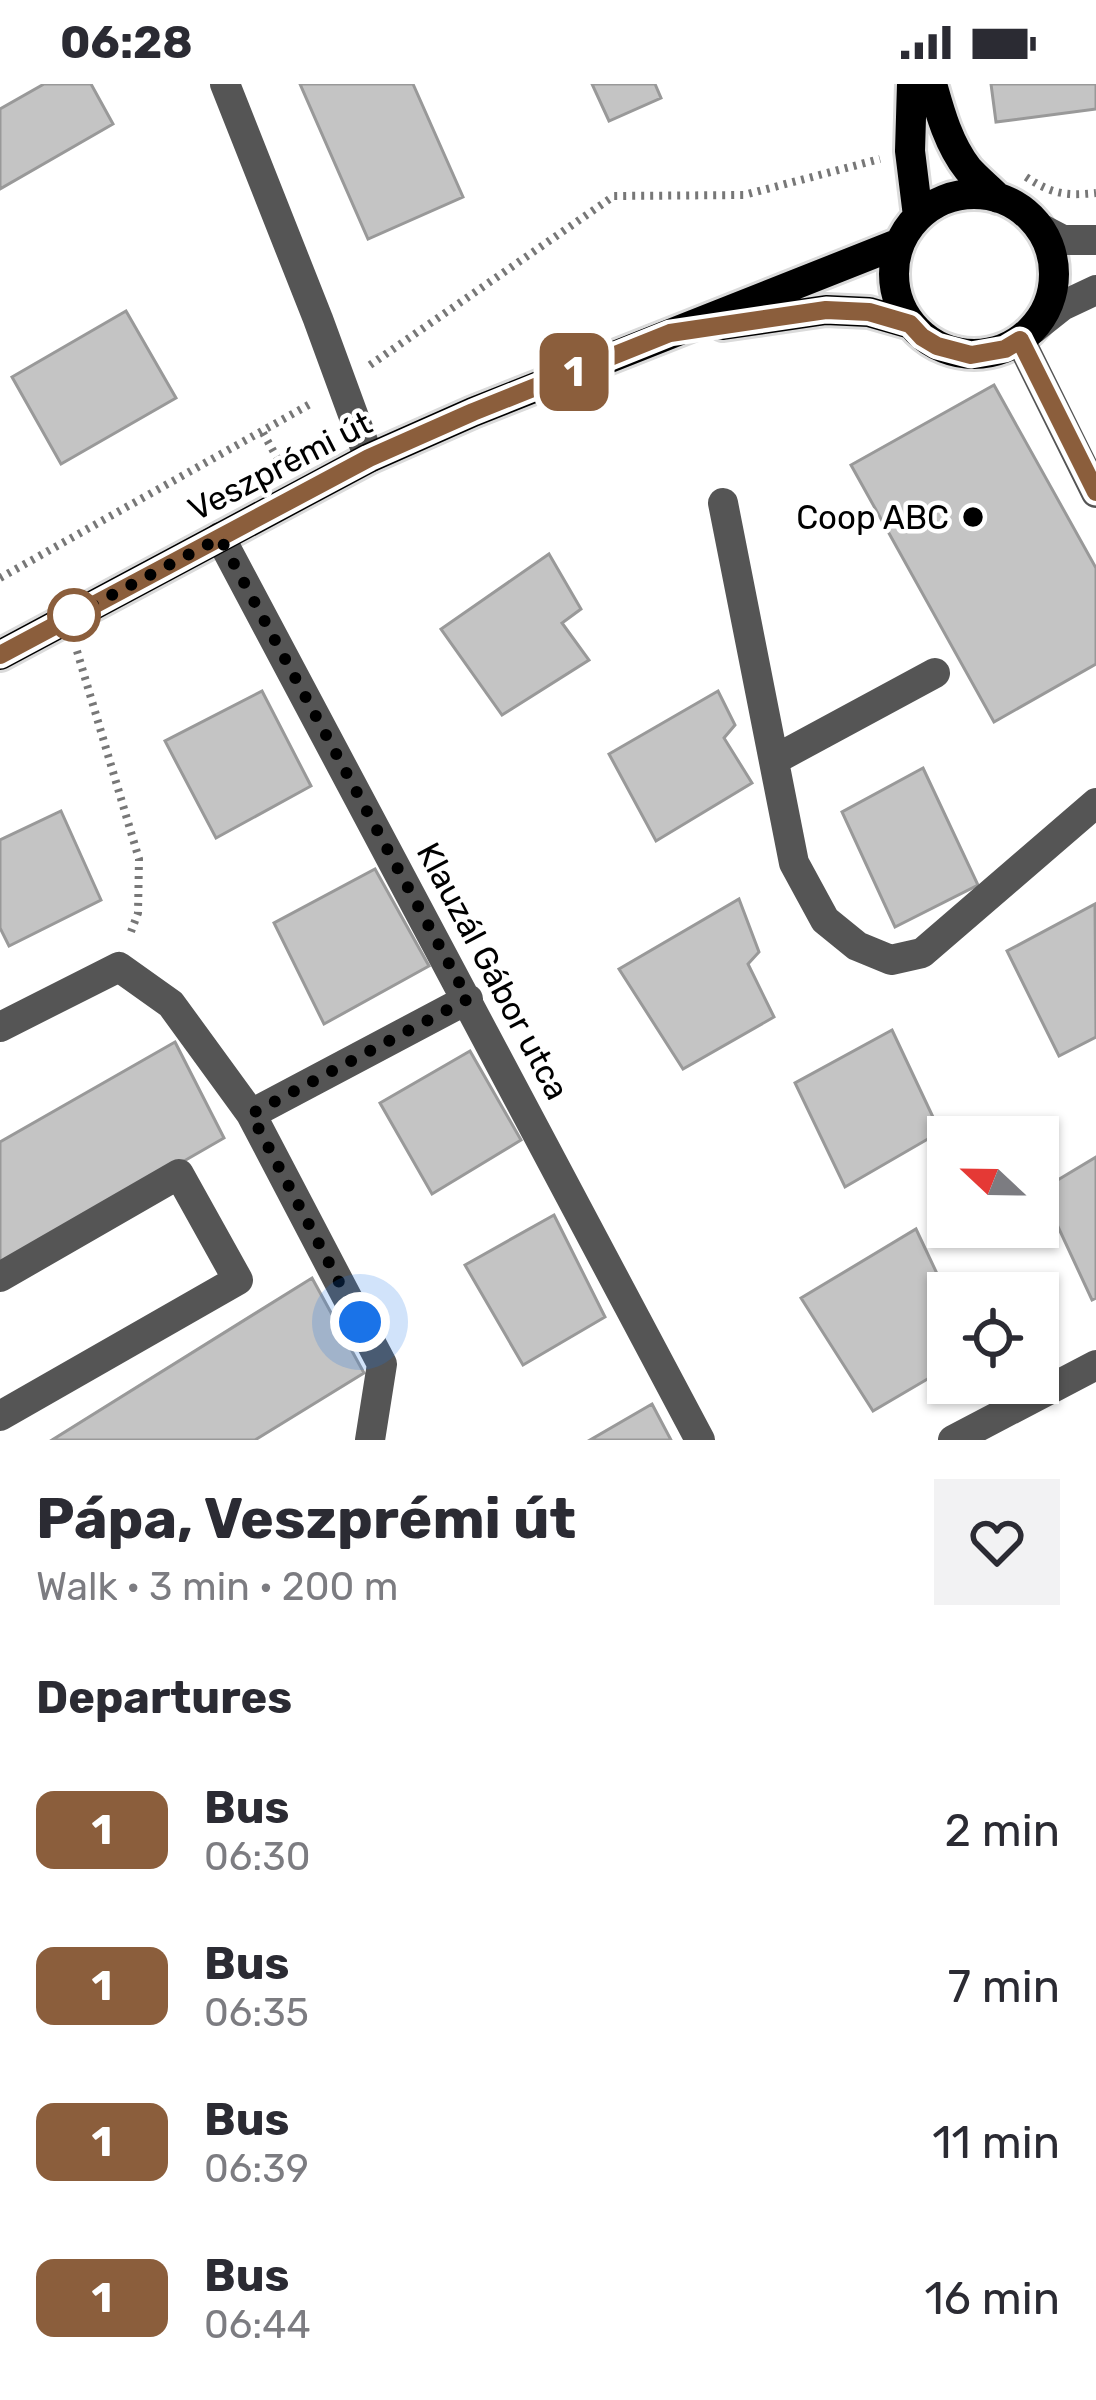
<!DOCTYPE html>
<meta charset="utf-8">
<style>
:root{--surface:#fff;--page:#f2f2f3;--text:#2b2b33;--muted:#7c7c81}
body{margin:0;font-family:Rubik,sans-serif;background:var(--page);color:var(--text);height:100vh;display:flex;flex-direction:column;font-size:45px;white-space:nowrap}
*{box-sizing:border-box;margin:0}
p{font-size:39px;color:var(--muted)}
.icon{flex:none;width:66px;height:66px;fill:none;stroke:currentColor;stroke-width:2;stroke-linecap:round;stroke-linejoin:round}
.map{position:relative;height:1356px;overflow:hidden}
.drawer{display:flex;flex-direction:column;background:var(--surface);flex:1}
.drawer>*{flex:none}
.badge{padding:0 24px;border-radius:18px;font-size:42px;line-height:78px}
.needle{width:78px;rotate:292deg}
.controls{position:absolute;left:927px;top:1032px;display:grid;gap:24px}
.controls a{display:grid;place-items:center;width:132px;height:132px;border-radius:0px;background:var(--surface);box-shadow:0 3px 9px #0004;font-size:60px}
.you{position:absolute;width:60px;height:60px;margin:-30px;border:9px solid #fff;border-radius:50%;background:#1a73e8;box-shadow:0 0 0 18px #1a73e833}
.map>.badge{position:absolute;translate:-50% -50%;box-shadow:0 0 0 6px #fff}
h2{padding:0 36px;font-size:45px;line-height:108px}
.round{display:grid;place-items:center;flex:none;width:126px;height:126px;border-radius:0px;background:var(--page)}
.summary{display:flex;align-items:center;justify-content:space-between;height:204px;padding:0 36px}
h1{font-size:57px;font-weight:700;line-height:90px}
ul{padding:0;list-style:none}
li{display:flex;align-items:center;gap:36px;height:156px;padding:0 36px}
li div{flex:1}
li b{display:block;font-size:45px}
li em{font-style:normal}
li .badge{min-width:132px;font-weight:700;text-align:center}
.status{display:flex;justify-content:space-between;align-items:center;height:84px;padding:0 60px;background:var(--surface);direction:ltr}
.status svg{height:33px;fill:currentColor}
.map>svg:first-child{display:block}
.building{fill:#c4c4c4;stroke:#999;stroke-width:3}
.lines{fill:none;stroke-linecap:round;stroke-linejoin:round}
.major-casing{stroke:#dbdbdb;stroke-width:36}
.path{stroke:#777;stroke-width:8;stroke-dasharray:3 6;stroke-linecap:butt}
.minor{stroke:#555;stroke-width:30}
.major{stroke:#000;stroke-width:30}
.line-casing{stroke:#fff;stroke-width:27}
.line{stroke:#8b5e3c;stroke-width:18}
.walk{stroke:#000;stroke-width:12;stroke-dasharray:0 21.6}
.poi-dot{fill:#000;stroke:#fff;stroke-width:4.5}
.stop-dot{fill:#fff;stroke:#8b5e3c;stroke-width:6}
.labels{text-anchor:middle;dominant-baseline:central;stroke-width:9;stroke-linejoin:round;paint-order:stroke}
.street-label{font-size:33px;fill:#000;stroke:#fff}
.poi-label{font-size:33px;fill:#000;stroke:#fff;text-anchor:end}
</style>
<div class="status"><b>06:28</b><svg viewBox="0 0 49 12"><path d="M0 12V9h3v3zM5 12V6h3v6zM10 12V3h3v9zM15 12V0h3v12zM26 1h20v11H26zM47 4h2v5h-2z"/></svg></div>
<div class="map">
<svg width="1096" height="1356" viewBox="0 0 1096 1356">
<rect width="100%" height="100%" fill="#fff"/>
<path class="building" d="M 44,0 L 91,0 L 113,40 L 0,105 L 0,25 Z
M 300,0 L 413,0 L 463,113 L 368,155 Z
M 592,0 L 655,0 L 661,14 L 609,37 Z
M 991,0 L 1096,0 L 1096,25 L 996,38 Z
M 126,227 L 176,314 L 61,380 L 12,293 Z
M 994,301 L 1096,484 L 1096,580 L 994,638 L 851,381 Z
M 549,470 L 581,525 L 562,539 L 589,576 L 502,631 L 441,545 Z
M 262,607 L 311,702 L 216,754 L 165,657 Z
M 718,607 L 735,641 L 724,654 L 752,699 L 656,757 L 609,670 Z
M 923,684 L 978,801 L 895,843 L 842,728 Z
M 61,727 L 101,816 L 9,862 L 0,844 L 0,756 Z
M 375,785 L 429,882 L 324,940 L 274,839 Z
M 739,815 L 759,868 L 748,880 L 774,933 L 683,985 L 619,885 Z
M 1095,820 L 1096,953 L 1059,972 L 1007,867 Z
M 892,946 L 940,1048 L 845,1103 L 795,999 Z
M 175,958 L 224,1054 L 0,1183 L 0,1058 Z
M 470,967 L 521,1056 L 432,1110 L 380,1019 Z
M 1096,1073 L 1096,1214 L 1092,1216 L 1041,1106 Z
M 554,1131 L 605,1233 L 523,1281 L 465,1181 Z
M 916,1145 L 948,1213 L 948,1220 L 931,1236 L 948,1261 L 948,1283 L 873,1327 L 801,1214 Z
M 312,1194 L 364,1289 L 255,1356 L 52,1356 Z
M 652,1320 L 671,1356 L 590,1356 Z"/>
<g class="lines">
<g class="major-casing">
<path id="major" d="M 912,0 L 910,67 L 918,132
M 932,0 C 940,29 949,61 968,85 C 977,95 988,104 998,114
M894 190a80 80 0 1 1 160 0a80 80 0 1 1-160 0Z
M 723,241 L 826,226 L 869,228 L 911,240
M 0,571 L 369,374 L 473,328 L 900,159"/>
</g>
<path class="path" d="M 1026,93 C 1052,110 1065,112 1096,109
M 370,281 L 614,112 L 744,111 L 880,75
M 263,349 L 283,384
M 0,494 L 312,319
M 77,567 L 139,775 L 138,829 L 129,853"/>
<path class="minor" d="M 225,0 L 318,235 L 369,374
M 1040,144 L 1063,156 L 1096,156
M 1033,245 L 1062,222 L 1096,206
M 1020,256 L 1096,409
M 723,419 L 794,779 L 825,836 L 857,862 L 891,876 L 922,869 L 1096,719
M 220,453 L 700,1356
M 774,676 L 935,589
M 0,943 L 119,883 L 171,920 L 251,1030 L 382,1280 L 370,1356
M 251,1030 L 468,915
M 0,1193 L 179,1090 L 238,1196 L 0,1332
M 953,1356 L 1096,1281"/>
<use href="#major" class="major"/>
</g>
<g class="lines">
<g class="line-casing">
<path id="line" d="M 0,571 L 369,374 L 473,328 L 670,249 L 826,226 L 869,228 L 910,240 L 922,253 L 937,262 L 971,271 L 1005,265 L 1020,256 L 1096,408"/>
</g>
<use href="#line" class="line"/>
<path class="walk" d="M 74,531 L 220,454 L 468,915 L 251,1030 L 360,1238"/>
</g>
<circle class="poi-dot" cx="973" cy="433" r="12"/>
<circle class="stop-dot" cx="74" cy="531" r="24"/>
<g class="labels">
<g class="street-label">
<text transform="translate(280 382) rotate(-27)">Veszprémi út</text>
<text transform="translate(493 887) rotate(62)">Klauzál Gábor utca</text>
</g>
<g class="poi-label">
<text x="949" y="433">Coop ABC</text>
</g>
</g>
</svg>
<div class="controls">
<a><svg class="needle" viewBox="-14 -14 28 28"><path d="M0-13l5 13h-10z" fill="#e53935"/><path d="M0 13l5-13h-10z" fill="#7c7c81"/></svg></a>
<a><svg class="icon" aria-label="locate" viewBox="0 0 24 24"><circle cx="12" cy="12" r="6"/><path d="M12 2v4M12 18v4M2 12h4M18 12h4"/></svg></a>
</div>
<div class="you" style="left:360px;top:1238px"></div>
<b class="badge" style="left:574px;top:288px;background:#8b5e3c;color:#fff">1</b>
</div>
<section class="drawer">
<div class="summary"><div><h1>Pápa, Veszprémi út</h1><p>Walk · 3 min · 200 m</p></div><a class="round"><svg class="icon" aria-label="heart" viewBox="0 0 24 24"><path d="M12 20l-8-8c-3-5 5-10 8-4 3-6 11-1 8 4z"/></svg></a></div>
<h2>Departures</h2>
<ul>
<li><span class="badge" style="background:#8b5e3c;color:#fff">1</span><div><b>Bus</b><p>06:30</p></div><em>2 min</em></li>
<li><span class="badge" style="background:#8b5e3c;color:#fff">1</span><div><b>Bus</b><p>06:35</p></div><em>7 min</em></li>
<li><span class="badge" style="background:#8b5e3c;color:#fff">1</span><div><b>Bus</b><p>06:39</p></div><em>11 min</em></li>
<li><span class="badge" style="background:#8b5e3c;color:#fff">1</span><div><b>Bus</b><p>06:44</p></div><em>16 min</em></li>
</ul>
</section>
